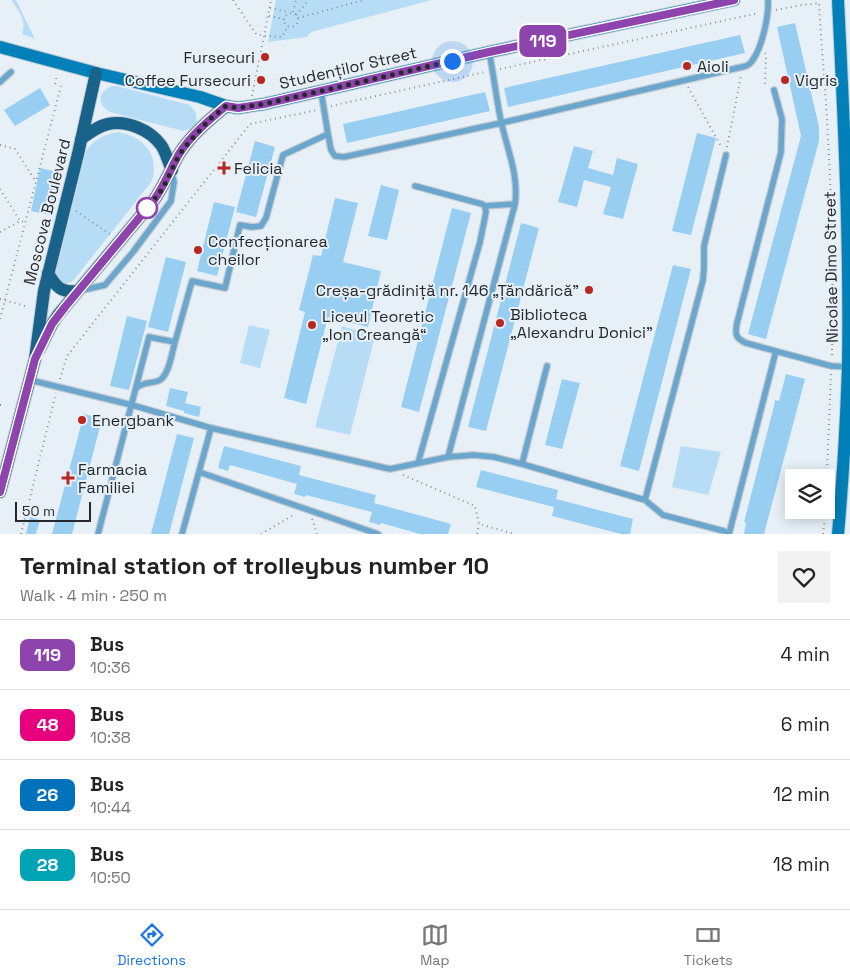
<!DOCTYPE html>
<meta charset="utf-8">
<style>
:root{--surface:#fff;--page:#f2f2f2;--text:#222;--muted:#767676;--line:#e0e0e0;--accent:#1a73e8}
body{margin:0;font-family:"Space Grotesk",sans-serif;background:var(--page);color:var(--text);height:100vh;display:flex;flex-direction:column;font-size:19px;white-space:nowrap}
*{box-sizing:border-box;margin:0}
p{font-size:16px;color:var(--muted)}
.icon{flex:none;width:28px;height:28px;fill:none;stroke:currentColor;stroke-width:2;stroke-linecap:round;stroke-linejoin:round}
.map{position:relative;height:534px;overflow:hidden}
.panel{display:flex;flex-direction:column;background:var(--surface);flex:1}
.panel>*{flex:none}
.badge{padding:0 10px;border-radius:8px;font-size:18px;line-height:32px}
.buttons{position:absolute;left:785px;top:469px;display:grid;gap:10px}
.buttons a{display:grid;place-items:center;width:50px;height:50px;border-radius:0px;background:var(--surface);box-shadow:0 2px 12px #0003;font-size:25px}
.scale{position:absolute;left:15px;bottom:12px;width:76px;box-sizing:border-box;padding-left:5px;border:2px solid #26292c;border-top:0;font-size:14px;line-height:18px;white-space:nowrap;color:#26292c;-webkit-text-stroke:4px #e7f0f7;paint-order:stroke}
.you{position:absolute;width:25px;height:25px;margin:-12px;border:4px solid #fff;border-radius:50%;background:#1a73e8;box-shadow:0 0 0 8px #1a73e833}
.map>.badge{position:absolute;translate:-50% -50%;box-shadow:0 0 0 2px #fff}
.round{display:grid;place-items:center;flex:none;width:52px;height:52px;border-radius:0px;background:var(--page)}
.head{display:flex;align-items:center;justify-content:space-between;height:85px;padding:0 20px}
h1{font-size:24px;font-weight:700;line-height:38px}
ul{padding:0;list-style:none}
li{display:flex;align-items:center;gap:15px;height:70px;padding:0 20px;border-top:1px solid var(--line)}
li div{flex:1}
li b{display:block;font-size:19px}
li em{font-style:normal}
li .badge{min-width:55px;font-weight:700;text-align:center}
.tab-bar{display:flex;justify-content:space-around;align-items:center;height:70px;border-top:1px solid var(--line);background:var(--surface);font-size:14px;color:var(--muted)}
.tab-bar a{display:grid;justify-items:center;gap:2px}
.tab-bar .selected{color:var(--accent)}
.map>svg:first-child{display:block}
.green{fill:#b7ddf6}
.building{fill:#98cef2}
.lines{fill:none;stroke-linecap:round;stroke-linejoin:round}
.lane-casing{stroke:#c4ccd2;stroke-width:8}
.secondary-casing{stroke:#c4ccd2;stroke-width:14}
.primary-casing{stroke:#c4ccd2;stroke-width:14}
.path{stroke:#8a9095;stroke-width:2;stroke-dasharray:1 4;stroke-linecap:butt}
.lane{stroke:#6ba6cd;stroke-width:5.5}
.secondary{stroke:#0280b9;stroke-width:12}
.primary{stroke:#19638b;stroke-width:12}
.line-casing{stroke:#fff;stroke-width:11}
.line{stroke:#8e44ad;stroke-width:8}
.walk{stroke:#26292c;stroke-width:5;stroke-dasharray:0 9}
.poi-dot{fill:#b72821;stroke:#e7f0f7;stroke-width:2}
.stop-dot{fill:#fff;stroke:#8e44ad;stroke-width:2.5}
.labels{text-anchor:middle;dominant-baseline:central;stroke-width:4;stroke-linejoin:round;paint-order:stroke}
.poi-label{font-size:16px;fill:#26292c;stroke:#e7f0f7;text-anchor:start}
.street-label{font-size:16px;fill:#26292c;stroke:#e7f0f7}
</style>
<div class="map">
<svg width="850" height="534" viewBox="0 0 850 534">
<rect width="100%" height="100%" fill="#e7f0f7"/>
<path class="green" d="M 12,0 L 16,0 L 35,39 L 22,34 C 27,20 19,12 12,1 Z
M 276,0 L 432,0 L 311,32 L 307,37 L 268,42 Z
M 112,86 L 117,86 L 190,105 L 196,113 L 197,122 L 192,128 L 183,131 L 110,112 C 96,104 98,92 112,86 Z
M 118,132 C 143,136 160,155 152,181 L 73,281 L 66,284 L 61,283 L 56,275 L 56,271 L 86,151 C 94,139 105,134 118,132 Z
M 249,325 L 270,330 L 260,368 L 240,363 Z
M 342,326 L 375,336 L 350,435 L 315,427 Z
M 681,446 L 721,452 L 708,495 L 672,487 Z"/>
<path class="building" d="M 795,23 L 819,127 L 819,141 L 766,339 L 748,334 L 801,136 L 777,27 Z
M 740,35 L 745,53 L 508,107 L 504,88 Z
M 40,88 L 50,105 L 15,126 L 4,110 Z
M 485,92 L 490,111 L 347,143 L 343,124 Z
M 697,133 L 716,138 L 691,235 L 672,231 Z
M 255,141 L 275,147 L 256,217 L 236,212 Z
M 574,146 L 593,151 L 588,168 L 613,175 L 617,158 L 638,164 L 623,219 L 603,214 L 611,187 L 584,180 L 577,207 L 558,202 Z
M 40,168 L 58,172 L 50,215 L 31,211 Z
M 381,185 L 399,190 L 387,240 L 368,236 Z
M 335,198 L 358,203 L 343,262 L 381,271 L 368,327 L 328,317 L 306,404 L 284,398 L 305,312 L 299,310 L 313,255 L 321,256 Z
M 214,202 L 235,207 L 217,276 L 197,271 Z
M 452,208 L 471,213 L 419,412 L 401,407 Z
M 521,223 L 539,228 L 486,431 L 468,427 Z
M 166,257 L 186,262 L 168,332 L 148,327 Z
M 673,265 L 691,269 L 639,471 L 620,466 Z
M 127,316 L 147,321 L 129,390 L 110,386 Z
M 786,374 L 805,379 L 764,534 L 744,534 L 746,523 L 744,522 L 774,406 L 775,400 L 779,401 Z
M 562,379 L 580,383 L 562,449 L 545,445 Z
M 170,388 L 188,392 L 185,403 L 201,407 L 199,417 L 184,413 L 184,411 L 166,406 Z
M 84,414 L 102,419 L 72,534 L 52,534 Z
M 177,434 L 194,438 L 169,534 L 151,534 Z
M 224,446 L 301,466 L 299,475 L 376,495 L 374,503 L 451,524 L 448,534 L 420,534 L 381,523 L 380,525 L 369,522 L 372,512 L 306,495 L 305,497 L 294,494 L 297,484 L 230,465 L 228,471 L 218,468 Z
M 481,470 L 558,490 L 556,499 L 633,519 L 630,534 L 621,534 L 552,516 L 554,507 L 476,487 Z
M 30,517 L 40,520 L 36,534 L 26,534 Z"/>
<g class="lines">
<g class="lane-casing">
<path id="lane" d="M 0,82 L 11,72
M 774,90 L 782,119 L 781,152 L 737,323 C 735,334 735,338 746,343 L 831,366 L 848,367
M 328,134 L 331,150 L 335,156 L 344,157 L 501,123 L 746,66 C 747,66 752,62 752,61 C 762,48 769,16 768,0
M 415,186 L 482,204 L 485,206 L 486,212 L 480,242 L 418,463
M 485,206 L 515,204 C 519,175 507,149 501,121 C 496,98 494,75 489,52
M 83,290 L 105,285 L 133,252 L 171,201 L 174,182 L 172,173
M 30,380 L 132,405 L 211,428 L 390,469 L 448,457 L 474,455 L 494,457 L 522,464 L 547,366
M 136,388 C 145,381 149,384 158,381 C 169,377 172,352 175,342
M 448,457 L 515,204
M 522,464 L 645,500 L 663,515 L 724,531 L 728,534
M 199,472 L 378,534
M 645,500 L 703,280 L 704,268 L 704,246 L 726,155
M 98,534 L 149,337 L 175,342 L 192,281 L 225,288 L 240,225 L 252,227 L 261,226 L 266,218 L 283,155 L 328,134 L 321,91
M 182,534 L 211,428
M 729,534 L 776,351"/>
</g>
<g class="secondary-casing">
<path id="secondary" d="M 838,0 C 844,122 850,245 848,368 C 846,423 843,479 838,534
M 0,47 L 96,73 L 200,97 L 226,106 L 238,108 L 264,104 L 489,52 L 734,0"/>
</g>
<g class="primary-casing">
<path id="primary" d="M 81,139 C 89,133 98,126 108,124 C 127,120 150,130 161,145 C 166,152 168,162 172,170
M 48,273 C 56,287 61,293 78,291
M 39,350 L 52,324 L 58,315 L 154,200 C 165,184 170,170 179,154 C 191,135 209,120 226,106
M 0,492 L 35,359 L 44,291 L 78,154 L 96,73"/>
</g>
<path class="path" d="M 233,0 L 256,34 L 265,36 L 282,37 L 288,26
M 270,8 L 288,12
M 776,10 L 802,5 L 819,3 C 821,42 825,82 827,121 C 832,199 833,278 832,357
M 293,12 L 296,0
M284 20a7 7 0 1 1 14 0a7 7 0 1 1-14 0Z
M 296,15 L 309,0
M 269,16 L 284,19
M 298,18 L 364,0
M 765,53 L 766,55 L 765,83 L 767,87
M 500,69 L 759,13
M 55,84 L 57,75
M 688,87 L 722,148
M 252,96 L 271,0
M 331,106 L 485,72
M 0,145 L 15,149 L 36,182
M 727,147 L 741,76
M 0,189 L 20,221
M 76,211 L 111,235
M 0,232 L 20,221 L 25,222
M 0,299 L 29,307
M 0,319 L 61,86
M 60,379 L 67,356 L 250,124 L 317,110
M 0,405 L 3,405
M 403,475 L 475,506 L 479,524 L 514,534
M 826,495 L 831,374
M 312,519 L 317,534
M 21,534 L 56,393
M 261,534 L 295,514
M 477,534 L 479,524
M 823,534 L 826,510"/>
<use href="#lane" class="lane"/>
<use href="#secondary" class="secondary"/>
<use href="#primary" class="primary"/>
</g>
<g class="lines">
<g class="line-casing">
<path id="line" d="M 0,492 L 35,359 L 52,324 L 65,307 L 154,200 C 165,184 170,170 179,154 C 191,135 209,120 226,106 L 238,108 L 264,104 L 489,52 L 734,0"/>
</g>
<use href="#line" class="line"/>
<path class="walk" d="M 147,208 L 143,214 L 163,188 L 179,155 L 189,142 L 210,119 L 226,106 L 238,108 L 264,104 L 452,61"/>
</g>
<g class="poi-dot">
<circle cx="265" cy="57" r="5"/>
<circle cx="687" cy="66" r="5"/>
<circle cx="261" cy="80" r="5"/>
<circle cx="785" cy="80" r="5"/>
<path d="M221.5 160.5h5v5h5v5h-5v5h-5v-5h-5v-5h5z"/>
<circle cx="198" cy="250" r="5"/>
<circle cx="589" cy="290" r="5"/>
<circle cx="500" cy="323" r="5"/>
<circle cx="312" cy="325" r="5"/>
<circle cx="82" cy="420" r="5"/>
<path d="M65.5 470.5h5v5h5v5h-5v5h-5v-5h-5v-5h5z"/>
</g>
<circle class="stop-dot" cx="147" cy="208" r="10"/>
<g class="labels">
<g class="poi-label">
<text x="255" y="57" text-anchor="end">Fursecuri</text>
<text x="697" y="66">Aioli</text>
<text x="251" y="80" text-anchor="end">Coffee Fursecuri</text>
<text x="795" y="80">Vigris</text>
<text x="234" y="168">Felicia</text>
<text x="208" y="241">Confecționarea<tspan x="208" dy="18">cheilor</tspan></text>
<text x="579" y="290" text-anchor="end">Creșa-grădiniță nr. 146 „Țăndărică”</text>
<text x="510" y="314">Biblioteca<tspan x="510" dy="18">„Alexandru Donici”</tspan></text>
<text x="322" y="316">Liceul Teoretic<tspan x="322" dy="18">„Ion Creangă“</tspan></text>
<text x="92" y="420">Energbank</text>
<text x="78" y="469">Farmacia<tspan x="78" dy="18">Familiei</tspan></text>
</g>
<g class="street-label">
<text transform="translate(348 68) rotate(-13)">Studenților Street</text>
<text transform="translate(47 212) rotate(-76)">Moscova Boulevard</text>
<text transform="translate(831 267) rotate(-91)">Nicolae Dimo Street</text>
</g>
</g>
</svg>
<div class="buttons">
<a><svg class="icon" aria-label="layers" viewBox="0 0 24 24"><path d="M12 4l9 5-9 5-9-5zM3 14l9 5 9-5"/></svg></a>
</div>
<div class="scale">50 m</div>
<div class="you" style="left:452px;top:61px"></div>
<b class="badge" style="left:543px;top:41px;background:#8e44ad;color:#fff">119</b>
</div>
<section class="panel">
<div class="head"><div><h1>Terminal station of trolleybus number 10</h1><p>Walk · 4 min · 250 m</p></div><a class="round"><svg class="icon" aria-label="heart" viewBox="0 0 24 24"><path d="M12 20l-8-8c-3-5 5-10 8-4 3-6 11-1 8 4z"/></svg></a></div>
<ul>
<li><span class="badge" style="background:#8e44ad;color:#fff">119</span><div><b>Bus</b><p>10:36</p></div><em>4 min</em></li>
<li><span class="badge" style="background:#e6007e;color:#fff">48</span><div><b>Bus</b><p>10:38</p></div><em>6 min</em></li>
<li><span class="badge" style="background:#0072bc;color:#fff">26</span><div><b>Bus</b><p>10:44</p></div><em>12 min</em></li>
<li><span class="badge" style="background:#00a3b4;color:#fff">28</span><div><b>Bus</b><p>10:50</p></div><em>18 min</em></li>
</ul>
</section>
<nav class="tab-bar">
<a class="selected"><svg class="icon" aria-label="directions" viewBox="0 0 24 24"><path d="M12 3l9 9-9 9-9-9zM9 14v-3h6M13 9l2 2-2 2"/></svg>Directions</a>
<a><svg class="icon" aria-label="map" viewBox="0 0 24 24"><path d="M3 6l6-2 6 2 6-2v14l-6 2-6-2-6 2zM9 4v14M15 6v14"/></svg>Map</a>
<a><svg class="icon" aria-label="tickets" viewBox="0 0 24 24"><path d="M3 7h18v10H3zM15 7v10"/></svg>Tickets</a>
</nav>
